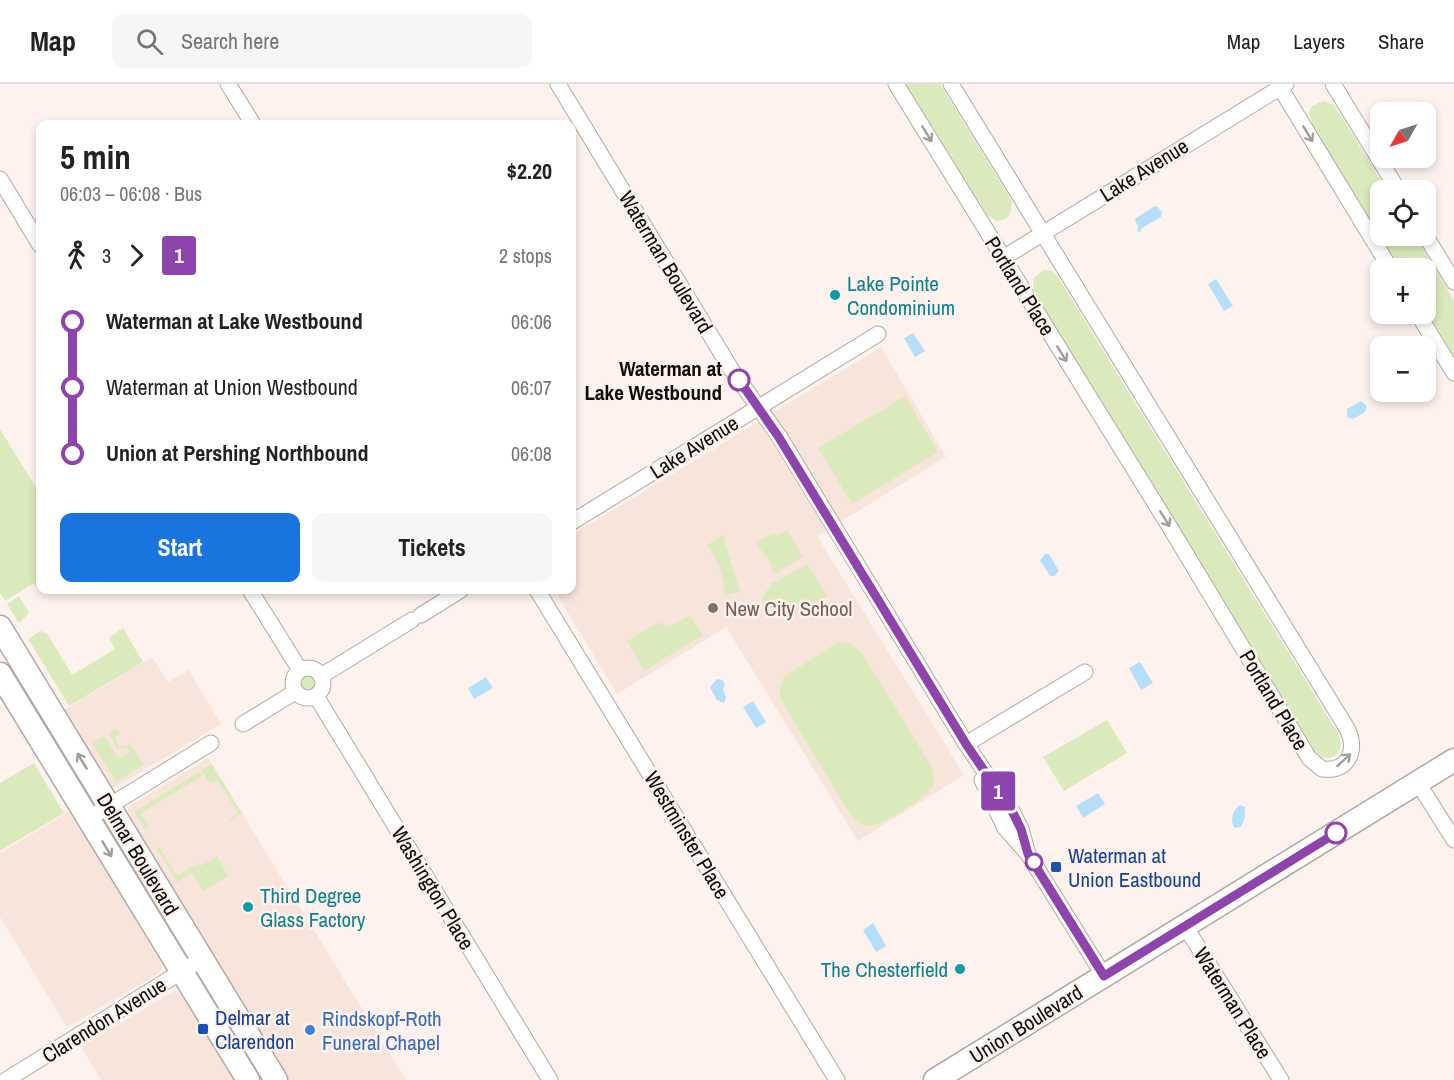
<!DOCTYPE html>
<meta charset="utf-8">
<style>
:root{--surface:#fff;--page:#f6f6f6;--text:#222;--muted:#767676;--line:#e0e0e0;--accent:#1875de}
body{margin:0;font-family:"Archivo Narrow",sans-serif;background:var(--page);color:var(--text);height:100vh;display:flex;flex-direction:column;font-size:22px;white-space:nowrap}
*{box-sizing:border-box;margin:0}
p{font-size:20px;color:var(--muted)}
.icon{flex:none;width:33px;height:33px;fill:none;stroke:currentColor;stroke-width:2;stroke-linecap:round;stroke-linejoin:round}
.map{position:relative;flex:1;overflow:hidden}
.details{position:absolute;left:36px;top:36px;width:540px;height:474px;display:flex;flex-direction:column;background:var(--surface);border-radius:12px;box-shadow:0 3px 9px #0003}
.details>*{flex:none}
.badge{padding:0 12px;border-radius:4px;font-size:21px;line-height:39px}
.needle{width:39px;rotate:231deg}
.tools{position:absolute;left:1370px;top:18px;display:grid;gap:12px}
.tools a{display:grid;place-items:center;width:66px;height:66px;border-radius:12px;background:var(--surface);box-shadow:0 3px 9px #0003;font-size:30px}
.map>.badge{position:absolute;translate:-50% -50%;box-shadow:0 0 0 3px #fff}
.legs{display:flex;align-items:center;gap:9px;height:66px;padding:0 24px;font-size:20px}
.legs p{margin-inline-start:auto}
.head{display:flex;align-items:center;justify-content:space-between;height:102px;padding:0 24px}
h1{font-size:33px;font-weight:700;line-height:45px}
.action{display:flex;gap:12px;margin-top:auto;padding:12px 24px}
.action a{flex:1;height:69px;border-radius:12px;background:var(--accent);color:#fff;font-size:24px;font-weight:700;line-height:69px;text-align:center}
.action a+a{background:var(--page);color:var(--text)}
ul{padding:0 24px;list-style:none}
li{display:flex;align-items:center;gap:21px;height:66px;font-size:22px}
li i{display:grid;place-items:center;width:9px;height:100%;margin:0 8px;background:currentColor}
li i::after{content:'';width:15px;height:15px;margin:-8px;border:4px solid;border-radius:50%;background:var(--surface)}
li p{margin-inline-start:auto}
li:first-child i{background:linear-gradient(#0000 50%,currentColor 0)}
li:last-child i{background:linear-gradient(currentColor 50%,#0000 0)}
header{display:flex;align-items:center;gap:36px;box-sizing:border-box;height:84px;padding:0 30px;background:var(--surface);border-bottom:2px solid var(--line)}
header strong{font-size:28px}
nav{display:flex;gap:33px;margin-inline-start:auto;font-size:21px}
.search{width:420px;height:54px;background:var(--page);display:flex;align-items:center;gap:15px;box-sizing:border-box;padding:0 21px;border-radius:12px;color:var(--muted);font-size:22px}
.map>svg:first-child{display:block}
.built{fill:#f7e5dc}
.green{fill:#dbeabc}
.water{fill:#b5defa}
.lines{fill:none;stroke-linecap:round;stroke-linejoin:round}
.street-casing{stroke:#b3a9a4;stroke-width:17}
.secondary-casing{stroke:#b3a9a4;stroke-width:25}
.street{stroke:#fff;stroke-width:15}
.secondary{stroke:#fff;stroke-width:22}
.oneway{stroke:#9f9e9d}
.line-1-casing{stroke:#fff;stroke-width:14}
.line-1{stroke:#8e44ad;stroke-width:9}
.culture-dot{fill:#0f9aa8;stroke:#fdf2ed;stroke-width:2}
.stop-1-dot{fill:#fff;stroke:#8e44ad;stroke-width:3}
.education-dot{fill:#8d6e63;stroke:#fdf2ed;stroke-width:2}
.transit-dot{fill:#1a4fb4;stroke:#fdf2ed;stroke-width:2}
.shop-dot{fill:#3f7fe0;stroke:#fdf2ed;stroke-width:2}
.labels{text-anchor:middle;dominant-baseline:central;stroke-width:5;stroke-linejoin:round;paint-order:stroke}
.street-label{font-size:21px;fill:#0f0c0a;stroke:#fdf2ed}
.culture-label{font-size:21px;fill:#0d838f;stroke:#fdf2ed;text-anchor:start}
.stop-label{font-size:21px;font-weight:bold;fill:#0f0c0a;stroke:#fdf2ed;text-anchor:end}
.education-label{font-size:21px;fill:#785e54;stroke:#fdf2ed;text-anchor:start}
.transit-label{font-size:21px;fill:#164399;stroke:#fdf2ed;text-anchor:start}
.shop-label{font-size:21px;fill:#366cbe;stroke:#fdf2ed;text-anchor:start}
</style>
<header>
<strong>Map</strong>
<div class="search"><svg class="icon" aria-label="search" viewBox="0 0 24 24"><circle cx="10" cy="10" r="6"/><path d="M15 15l6 6"/></svg>Search here</div>
<nav><a>Map</a><a>Layers</a><a>Share</a></nav>
</header>
<div class="map">
<svg width="1454" height="996" viewBox="0 0 1454 996">
<rect width="100%" height="100%" fill="#fdf2ed"/>
<path class="built" d="M 881,263 L 946,373 L 817,452 L 964,691 L 858,757 L 726,543 L 617,610 L 554,506 L 572,506 L 572,451 Z
M 152,573 L 168,598 L 189,586 L 221,640 L 114,704 L 109,701 L 64,626 Z
M 208,674 L 406,996 L 290,996 L 127,731 L 128,725 L 132,721 Z
M 70,727 L 163,882 L 160,889 L 67,943 L 0,833 L 0,769 Z
M 177,907 L 187,918 L 234,996 L 101,996 L 81,963 L 172,908 Z"/>
<path class="green" d="M 906,0 L 940,0 L 1012,117 C 1012,128 1010,136 997,137 L 987,131 Z
M 1323,17 L 1334,21 L 1338,27 L 1387,106 L 1380,106 L 1380,152 L 1415,152 L 1454,216 L 1454,273 L 1425,226 L 1425,184 L 1400,184 L 1313,43 L 1309,28 L 1312,22 Z
M 1043,186 L 1052,187 L 1058,193 L 1338,649 C 1344,662 1339,676 1323,674 L 1316,668 L 1034,208 L 1033,195 Z
M 905,312 L 938,368 L 852,420 L 818,364 Z
M 0,345 L 40,410 L 40,499 L 36,502 L 34,499 L 5,517 L 0,509 Z
M 787,446 L 803,473 L 773,491 C 773,475 763,471 756,459 L 774,449 L 776,452 Z
M 725,450 L 726,453 L 724,455 L 740,508 L 726,511 L 722,504 L 725,502 L 717,477 L 707,461 Z
M 807,480 L 827,512 L 800,528 L 794,528 L 790,520 L 784,518 L 769,526 L 762,514 L 771,500 Z
M 19,512 L 29,529 L 19,539 L 7,520 Z
M 689,532 L 692,534 L 703,551 L 644,587 L 627,557 L 659,538 L 662,541 L 669,543 Z
M 123,544 L 143,578 L 69,622 L 28,555 L 40,547 L 47,549 L 72,591 L 115,565 L 109,554 Z
M 838,558 L 852,560 L 863,570 L 930,680 C 933,687 936,695 932,703 C 926,714 883,741 871,742 C 861,743 854,735 848,727 L 781,616 C 779,607 780,600 785,592 Z
M 10,579 L 82,696 L 75,699 L 4,583 Z
M299 600a9 9 0 1 1 18 0a9 9 0 1 1-18 0Z
M 1107,636 L 1127,669 L 1064,707 L 1043,673 Z
M 116,644 L 120,651 L 115,654 L 119,662 L 124,663 L 130,659 L 144,680 L 116,698 L 92,659 L 105,652 L 118,674 L 130,669 L 127,664 L 124,665 L 117,664 L 109,649 Z
M 34,679 L 64,729 L 0,767 L 0,699 Z
M 212,680 L 242,729 L 230,737 L 229,735 L 238,729 L 217,696 L 210,700 L 201,686 Z
M 199,688 L 202,692 L 140,730 L 148,742 L 146,747 L 134,728 Z
M 156,763 L 160,764 L 177,792 L 198,779 L 200,782 L 217,772 L 228,792 L 203,807 L 192,789 L 177,798 Z"/>
<path class="water" d="M 1155,122 L 1158,123 L 1162,129 L 1161,133 L 1142,144 L 1140,148 L 1137,147 L 1138,142 L 1135,137 L 1136,134 Z
M 1216,195 L 1233,222 L 1224,227 L 1208,200 Z
M 913,249 L 925,267 L 915,273 L 904,254 Z
M 1361,317 L 1367,322 L 1365,328 L 1353,335 L 1347,333 L 1347,325 Z
M 1045,470 L 1049,470 L 1059,487 L 1054,492 L 1050,492 L 1040,476 Z
M 1140,578 L 1153,599 L 1141,606 L 1129,584 Z
M 486,593 L 493,604 L 474,615 L 468,604 Z
M 717,595 L 722,596 L 725,599 L 723,606 L 726,613 L 724,619 L 717,616 L 710,603 Z
M 753,617 L 766,638 L 756,644 L 743,623 Z
M 1098,709 L 1105,720 L 1083,734 L 1076,722 Z
M 1240,721 L 1245,723 L 1245,733 L 1241,743 L 1235,744 C 1229,736 1233,726 1240,721 Z
M 873,839 L 886,862 L 876,868 L 863,846 Z"/>
<g class="lines">
<g class="street-casing">
<path id="street" d="M 228,0 L 253,40
M 558,0 L 731,285 L 779,352 L 966,660 L 1013,729 L 1021,745 L 1028,770
M 896,0 L 1174,450 L 1309,674 L 1322,685 C 1348,688 1357,668 1348,646 L 951,0
M 1278,0 L 1390,184
M 1333,0 L 1398,106
M 0,95 L 40,161
M 1425,151 L 1454,198
M 1003,174 L 1286,0
M 1418,230 L 1454,289
M 572,438 L 878,250
M 250,506 L 300,586
M 537,506 L 837,996
M 421,531 L 461,506
M293 599a15 15 0 1 1 30 0a15 15 0 1 1-30 0Z
M 321,592 L 412,536
M 316,612 L 550,996
M 243,640 L 295,608
M 966,660 L 1085,588
M 982,696 L 1005,744 L 1028,770 L 1104,892
M 1418,699 L 1454,756
M 88,735 L 211,659
M 1185,842 L 1281,996
M 6,996 L 202,875"/>
</g>
<g class="secondary-casing">
<path id="secondary" d="M 0,543 L 276,996
M 0,590 L 248,996
M 935,996 L 1454,676"/>
</g>
<use href="#street" class="street"/>
<use href="#secondary" class="secondary"/>
</g>
<defs><path id="oneway-shaft" d="M-6 0H5M1.5-3L5.5 0L1.5 3" fill="none" stroke-width="1.6" stroke-linecap="round" stroke-linejoin="round" transform="scale(1.5)"/></defs>
<g class="oneway">
<use href="#oneway-shaft" transform="translate(927 50) rotate(59)"/>
<use href="#oneway-shaft" transform="translate(1308 50) rotate(59)"/>
<use href="#oneway-shaft" transform="translate(1062 270) rotate(58)"/>
<use href="#oneway-shaft" transform="translate(1165 435) rotate(58)"/>
<use href="#oneway-shaft" transform="translate(1344 676) rotate(-42)"/>
<use href="#oneway-shaft" transform="translate(82 677) rotate(-121)"/>
<use href="#oneway-shaft" transform="translate(107 765) rotate(59)"/>
</g>
<g class="lines">
<g class="line-1-casing">
<path id="line-1" d="M 739,296 L 778,352 L 966,660 L 1013,729 L 1021,745 L 1028,770 L 1104,892 L 1336,749"/>
</g>
<use href="#line-1" class="line-1"/>
</g>
<g class="culture-dot">
<circle cx="835" cy="211" r="6"/>
<circle cx="248" cy="823" r="6"/>
<circle cx="960" cy="885" r="6"/>
</g>
<g class="stop-1-dot">
<circle cx="739" cy="296" r="10"/>
<circle cx="1336" cy="749" r="10"/>
<circle cx="1034" cy="778" r="8"/>
</g>
<circle class="education-dot" cx="713" cy="524" r="6"/>
<g class="transit-dot">
<rect x="1050" y="777" width="12" height="12" rx="3"/>
<rect x="197" y="939" width="12" height="12" rx="3"/>
</g>
<circle class="shop-dot" cx="310" cy="946" r="6"/>
<g class="labels">
<g class="street-label">
<text transform="translate(1144 86) rotate(-32)">Lake Avenue</text>
<text transform="translate(666 178) rotate(59)">Waterman Boulevard</text>
<text transform="translate(1020 202) rotate(58)">Portland Place</text>
<text transform="translate(694 363) rotate(-32)">Lake Avenue</text>
<text transform="translate(1274 616) rotate(59)">Portland Place</text>
<text transform="translate(687 751) rotate(59)">Westminster Place</text>
<text transform="translate(138 770) rotate(59)">Delmar Boulevard</text>
<text transform="translate(433 804) rotate(59)">Washington Place</text>
<text transform="translate(1233 919) rotate(58)">Waterman Place</text>
<text transform="translate(104 936) rotate(-32)">Clarendon Avenue</text>
<text transform="translate(1026 940) rotate(-32)">Union Boulevard</text>
</g>
<g class="culture-label">
<text x="847" y="199">Lake Pointe<tspan x="847" dy="24">Condominium</tspan></text>
<text x="260" y="811">Third Degree<tspan x="260" dy="24">Glass Factory</tspan></text>
<text x="948" y="885" text-anchor="end">The Chesterfield</text>
</g>
<g class="stop-label">
<text x="722" y="284">Waterman at<tspan x="722" dy="24">Lake Westbound</tspan></text>
</g>
<g class="education-label">
<text x="725" y="524">New City School</text>
</g>
<g class="transit-label">
<text x="1068" y="771">Waterman at<tspan x="1068" dy="24">Union Eastbound</tspan></text>
<text x="215" y="933">Delmar at<tspan x="215" dy="24">Clarendon</tspan></text>
</g>
<g class="shop-label">
<text x="322" y="934">Rindskopf-Roth<tspan x="322" dy="24">Funeral Chapel</tspan></text>
</g>
</g>
</svg>
<div class="tools">
<a><svg class="needle" viewBox="-14 -14 28 28"><path d="M0-13l5 13h-10z" fill="#e53935"/><path d="M0 13l5-13h-10z" fill="#767676"/></svg></a>
<a><svg class="icon" aria-label="locate" viewBox="0 0 24 24"><circle cx="12" cy="12" r="6"/><path d="M12 2v4M12 18v4M2 12h4M18 12h4"/></svg></a>
<a>+</a>
<a>−</a>
</div>
<b class="badge" style="left:998px;top:707px;background:#8e44ad;color:#fff">1</b>
<section class="details">
<div class="head"><div><h1>5 min</h1><p>06:03 – 06:08 · Bus</p></div><b>$2.20</b></div>
<div class="legs"><svg class="icon" aria-label="walk" viewBox="0 0 24 24"><circle cx="13" cy="4" r="2"/><path d="M13 8l-2 6 4 7M11 14l-3 7M7 12l3-4h3l4 4"/></svg>3<svg class="icon" aria-label="forward" viewBox="0 0 24 24"><path d="M9 5l7 7-7 7"/></svg><b class="badge" style="background:#8e44ad;color:#fff">1</b><p>2 stops</p></div>
<ul>
<li><i style="color:#8e44ad"></i><b>Waterman at Lake Westbound</b><p>06:06</p></li>
<li><i style="color:#8e44ad"></i><span>Waterman at Union Westbound</span><p>06:07</p></li>
<li><i style="color:#8e44ad"></i><b>Union at Pershing Northbound</b><p>06:08</p></li>
</ul>
<div class="action"><a>Start</a><a>Tickets</a></div>
</section>
</div>
